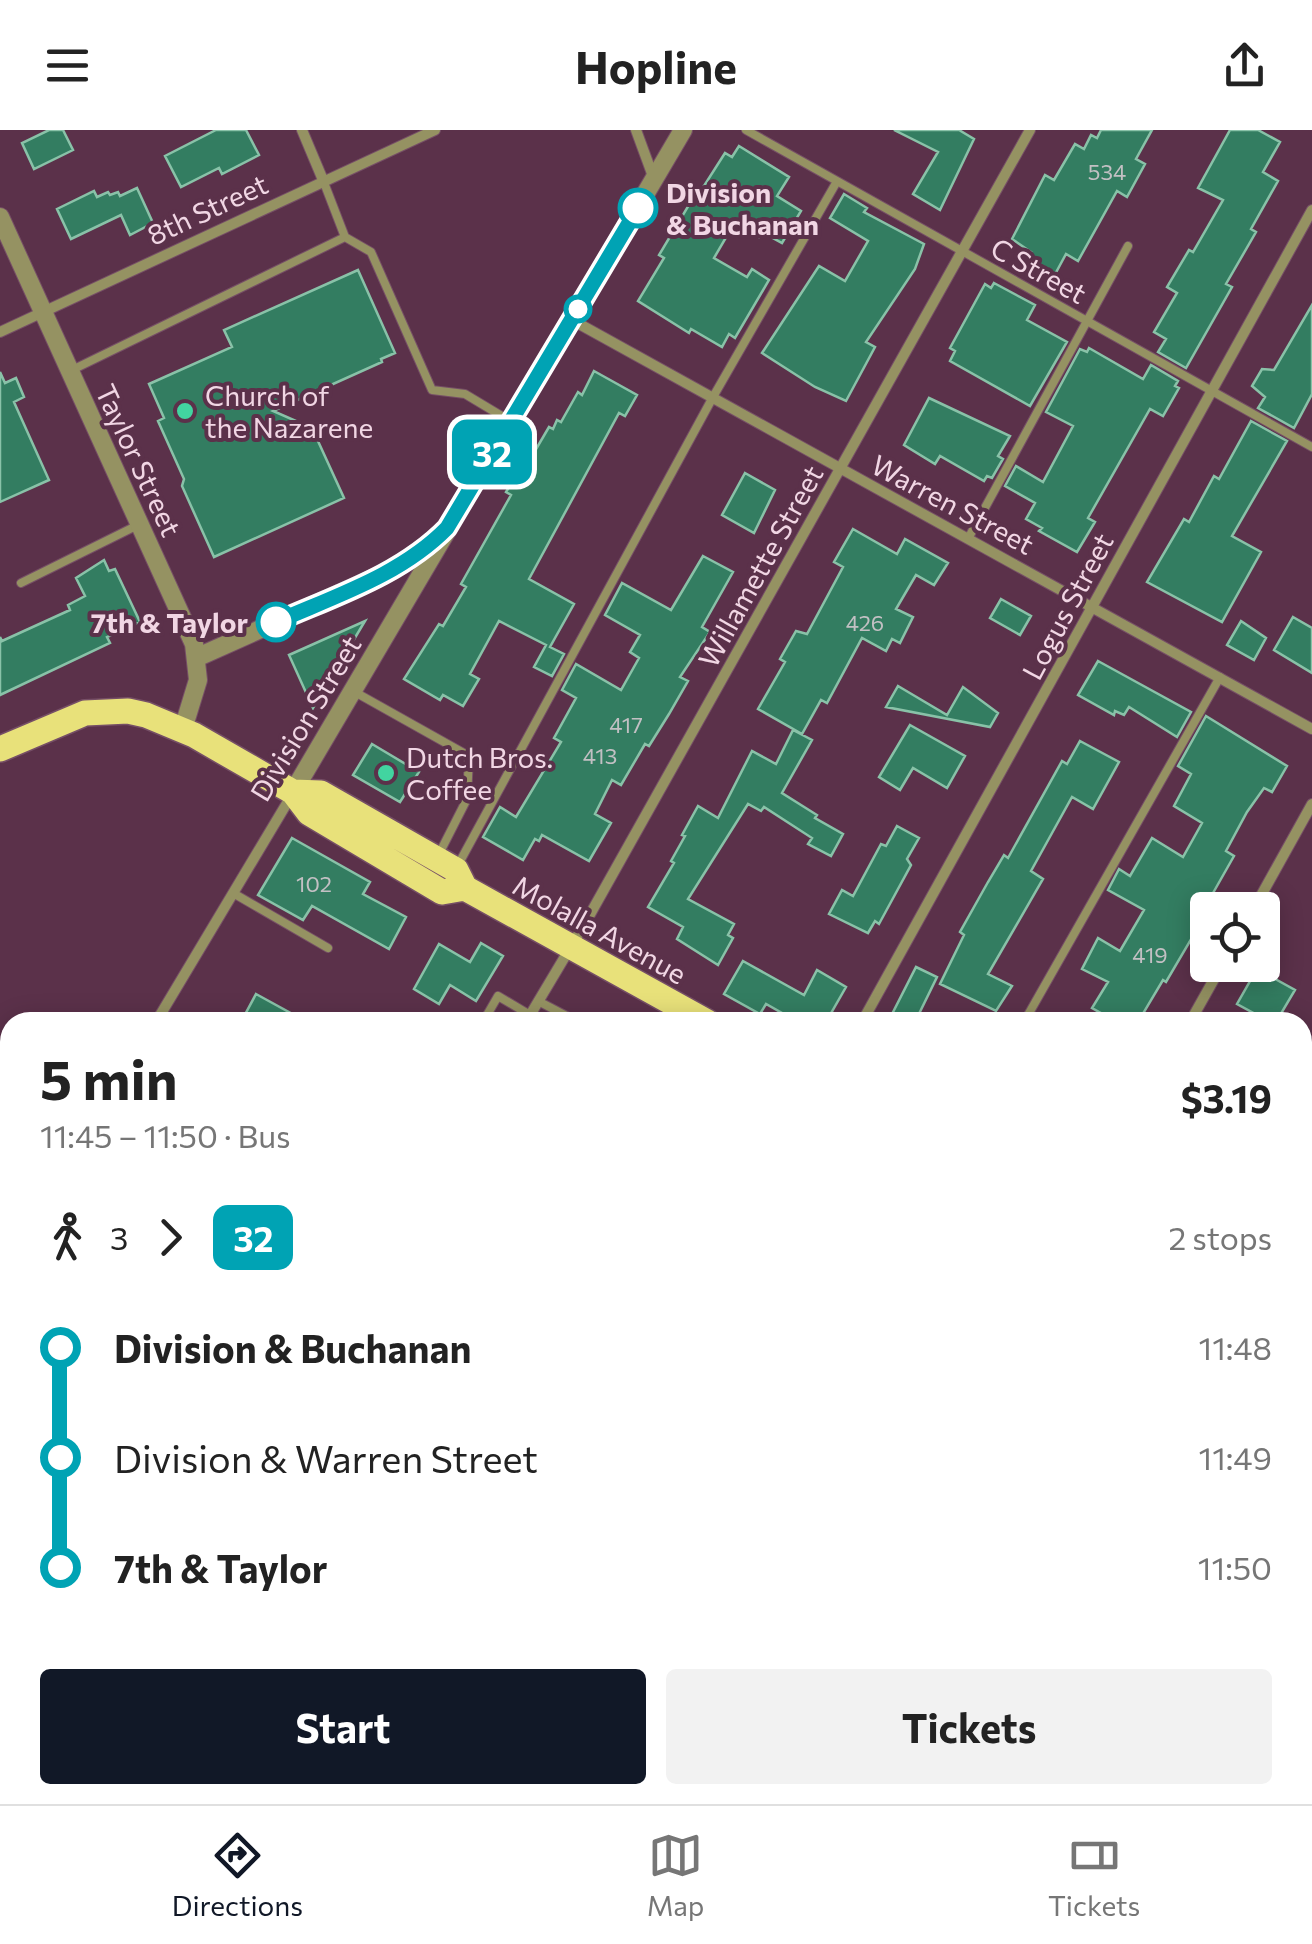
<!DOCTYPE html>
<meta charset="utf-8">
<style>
:root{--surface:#fff;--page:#f2f2f2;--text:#222;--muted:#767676;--line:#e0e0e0;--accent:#111827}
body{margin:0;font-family:Commissioner,sans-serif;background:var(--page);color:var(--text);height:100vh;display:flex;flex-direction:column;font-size:38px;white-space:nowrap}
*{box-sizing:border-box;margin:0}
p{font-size:32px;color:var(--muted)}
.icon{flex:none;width:55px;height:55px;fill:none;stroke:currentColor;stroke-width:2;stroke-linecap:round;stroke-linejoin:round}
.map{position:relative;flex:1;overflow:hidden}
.panel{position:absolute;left:0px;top:882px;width:1312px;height:792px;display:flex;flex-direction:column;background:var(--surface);border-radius:30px 30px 0 0;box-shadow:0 5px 25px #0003}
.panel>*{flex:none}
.badge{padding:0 20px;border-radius:15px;font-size:35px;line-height:65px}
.tools{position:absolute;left:1190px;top:762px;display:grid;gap:20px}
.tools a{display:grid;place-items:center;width:90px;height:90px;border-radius:10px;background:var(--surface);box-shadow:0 5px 25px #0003;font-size:50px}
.map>.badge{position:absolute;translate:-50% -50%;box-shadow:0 0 0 5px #fff}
.legs{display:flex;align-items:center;gap:15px;height:110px;padding:0 40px;font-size:32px}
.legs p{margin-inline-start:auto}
.summary{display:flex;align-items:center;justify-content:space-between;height:170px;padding:0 40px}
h1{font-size:55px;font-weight:700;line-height:75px}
.button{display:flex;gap:20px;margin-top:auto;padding:20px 40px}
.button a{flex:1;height:115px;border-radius:10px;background:var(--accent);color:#fff;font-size:40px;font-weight:700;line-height:115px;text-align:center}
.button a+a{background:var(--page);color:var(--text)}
ul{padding:0 40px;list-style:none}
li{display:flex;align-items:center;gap:35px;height:110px;font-size:38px}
li i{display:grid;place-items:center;width:15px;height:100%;margin:0 12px;background:currentColor}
li i::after{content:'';width:25px;height:25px;margin:-12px;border:8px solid;border-radius:50%;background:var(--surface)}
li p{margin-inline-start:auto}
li:first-child i{background:linear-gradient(#0000 50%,currentColor 0)}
li:last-child i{background:linear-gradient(currentColor 50%,#0000 0)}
header{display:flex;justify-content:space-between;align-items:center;height:130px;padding:0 40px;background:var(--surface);font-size:45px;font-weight:700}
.tabs{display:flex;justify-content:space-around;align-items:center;height:140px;border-top:2px solid var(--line);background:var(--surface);font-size:28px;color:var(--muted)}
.tabs a{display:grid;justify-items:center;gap:5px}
.tabs .selected{color:var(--accent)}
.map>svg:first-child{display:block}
.green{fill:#724b61}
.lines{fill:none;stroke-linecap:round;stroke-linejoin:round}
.stream{stroke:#272153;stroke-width:8}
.building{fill:#337d61;stroke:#89c2a8;stroke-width:2.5}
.service-casing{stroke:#764f66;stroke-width:10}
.minor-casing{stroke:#764f66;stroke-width:12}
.tertiary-casing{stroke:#764f66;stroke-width:20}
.primary-casing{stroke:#764f66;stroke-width:28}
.service{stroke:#959262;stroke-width:8}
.minor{stroke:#959262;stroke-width:10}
.tertiary{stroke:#959262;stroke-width:18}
.primary{stroke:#e8e17a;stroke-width:25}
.line-1-casing{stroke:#fff;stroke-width:22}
.line-1{stroke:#00a3b4;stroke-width:15}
.stop-1-dot{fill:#fff;stroke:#00a3b4;stroke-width:5}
.poi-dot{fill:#42d4a0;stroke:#5b314a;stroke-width:4}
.labels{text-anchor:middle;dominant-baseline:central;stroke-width:8;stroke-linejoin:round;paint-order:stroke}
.number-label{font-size:22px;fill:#c2c0c3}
.stop-label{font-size:28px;font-weight:bold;fill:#f1d6e4;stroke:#5b314a;text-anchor:start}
.street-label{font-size:28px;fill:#f1d6e4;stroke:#5b314a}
.poi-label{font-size:28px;fill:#f1d6e4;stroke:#5b314a;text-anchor:start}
</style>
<header><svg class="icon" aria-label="menu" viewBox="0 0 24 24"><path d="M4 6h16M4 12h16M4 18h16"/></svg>Hopline<svg class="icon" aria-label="share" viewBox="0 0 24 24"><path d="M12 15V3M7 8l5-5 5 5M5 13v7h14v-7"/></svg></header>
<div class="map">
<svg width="1312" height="1674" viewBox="0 0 1312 1674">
<rect width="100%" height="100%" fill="#5b314a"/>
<path class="green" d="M 10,1532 L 10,1665 L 367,1665 L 377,1674 L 0,1674 L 0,1549 Z"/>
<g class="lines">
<path class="stream" d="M 0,1604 L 10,1601
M 199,1665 L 212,1674"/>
</g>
<path class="building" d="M 49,0 L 63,0 L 73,20 L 34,39 L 22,13 Z
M 216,0 L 246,0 L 259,25 L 222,44 L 219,38 L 181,57 L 165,26 Z
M 894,0 L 959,0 L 974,9 L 940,80 L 913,64 L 938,22 Z
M 1101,0 L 1152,0 L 1136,29 L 1145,34 L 1127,67 L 1117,61 L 1078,131 L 1066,124 L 1053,148 L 1025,131 L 1031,122 L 1012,109 L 1045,45 L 1054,50 L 1075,14 L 1084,19 L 1091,5 L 1097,8 Z
M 1230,0 L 1258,0 L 1280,12 L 1263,42 L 1278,51 L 1251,99 L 1256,102 L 1226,154 L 1232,157 L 1186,238 L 1158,222 L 1166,209 L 1154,202 L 1177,163 L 1167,157 L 1189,120 L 1193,122 L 1223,70 L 1198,58 Z
M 739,16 L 789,47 L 777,66 L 801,81 L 782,113 L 762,102 L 759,107 L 735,92 L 714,128 L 747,147 L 752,139 L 769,150 L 735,208 L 729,204 L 722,217 L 691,199 L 689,203 L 638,171 L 664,128 L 659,125 L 696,63 L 704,56 L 725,23 L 732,27 Z
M 137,58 L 153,93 L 130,105 L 121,85 L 71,109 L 57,79 L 94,61 L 97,67 L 108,62 L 110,65 L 118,62 L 120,66 Z
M 844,64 L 867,78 L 864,82 L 924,114 L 915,139 L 866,212 L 875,217 L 846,271 L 815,257 L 762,223 L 819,136 L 845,151 L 868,111 L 830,88 Z
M 358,140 L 395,223 L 381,229 L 382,232 L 273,281 L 312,298 L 344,368 L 214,427 L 182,356 L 184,349 L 158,291 L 164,288 L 149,254 L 232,217 L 224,200 Z
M 994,153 L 1035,175 L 1027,190 L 1067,212 L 1030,276 L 950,231 L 955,221 L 950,218 L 985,154 L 991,158 Z
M 1312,175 L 1312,264 L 1294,298 L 1258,278 L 1265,267 L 1252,256 L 1262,239 L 1274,240 Z
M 1089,218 L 1143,249 L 1151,235 L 1178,251 L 1175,256 L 1179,258 L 1163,286 L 1150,279 L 1088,388 L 1095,392 L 1077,422 L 1039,401 L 1042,398 L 1026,389 L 1035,373 L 1005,356 L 1016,336 L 1043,352 L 1073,296 L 1046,282 L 1080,219 L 1087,222 Z
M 594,241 L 637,265 L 625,286 L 619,283 L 529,449 L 574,474 L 550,517 L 564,524 L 552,546 L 534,537 L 546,515 L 499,491 L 470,544 L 479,549 L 463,576 L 443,565 L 440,570 L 404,549 L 439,494 L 443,496 L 466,457 L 461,454 L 511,365 L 506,362 L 522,336 L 525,338 L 549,297 L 553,299 L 557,290 L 561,292 L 578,262 L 582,265 Z
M 0,242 L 5,253 L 16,248 L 24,267 L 14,272 L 49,350 L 0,372 Z
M 929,268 L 1010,306 L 998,326 L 1003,329 L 992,348 L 987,346 L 984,351 L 940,326 L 935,334 L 904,315 Z
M 1251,291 L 1287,311 L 1232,406 L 1261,422 L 1222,492 L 1147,452 L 1184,389 L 1189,392 L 1214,346 L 1219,349 Z
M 745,343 L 775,360 L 754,403 L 722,385 Z
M 853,399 L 897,424 L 905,409 L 948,433 L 934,455 L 916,445 L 896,479 L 913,487 L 900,513 L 892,509 L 886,521 L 862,508 L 827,573 L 821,570 L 802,604 L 758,579 L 785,532 L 780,529 L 796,501 L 807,504 L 843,437 L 834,432 Z
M 703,426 L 733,442 L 702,497 L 710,502 L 680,547 L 688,551 L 669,584 L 649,616 L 645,614 L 621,655 L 612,650 L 595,684 L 611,693 L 589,731 L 542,705 L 539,711 L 535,709 L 523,730 L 483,707 L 500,677 L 516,687 L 561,612 L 554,608 L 576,568 L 562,560 L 576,534 L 621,560 L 639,528 L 630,522 L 640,505 L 605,485 L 622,453 L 671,480 Z
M 104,430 L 109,441 L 115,439 L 140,492 L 107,507 L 110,513 L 0,565 L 0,507 L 2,511 L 70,480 L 68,475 L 85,466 L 76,448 Z
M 1001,469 L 1031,486 L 1020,505 L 990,488 Z
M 1293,487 L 1312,498 L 1312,543 L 1274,520 Z
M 365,491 L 313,578 L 289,525 Z
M 1241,491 L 1266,508 L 1254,530 L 1227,515 Z
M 1098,531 L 1191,582 L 1177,607 L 1129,577 L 1124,585 L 1115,581 L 1114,585 L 1078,565 Z
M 898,556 L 947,585 L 963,557 L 998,583 L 990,597 L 886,577 Z
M 1206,586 L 1287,636 L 1272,662 L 1264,658 L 1247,682 L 1226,721 L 1234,726 L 1200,786 L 1203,789 L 1166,852 L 1163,850 L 1138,892 L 1117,892 L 1092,878 L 1108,852 L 1082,839 L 1098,808 L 1120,821 L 1144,780 L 1108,760 L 1119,739 L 1130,746 L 1152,708 L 1183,727 L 1202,693 L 1174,676 L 1191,644 L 1178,636 Z
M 910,595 L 965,626 L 947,658 L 913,638 L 900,660 L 879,647 Z
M 793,600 L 812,610 L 782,663 L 817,685 L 815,688 L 843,704 L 831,726 L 808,714 L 812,708 L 764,677 L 761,681 L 748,674 L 688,769 L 734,794 L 728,805 L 733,808 L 718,835 L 677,809 L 683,797 L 648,777 L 674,733 L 671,731 L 685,706 L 682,705 L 698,676 L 718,688 L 752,621 L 776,634 Z
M 1080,611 L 1119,632 L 1093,679 L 1072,667 L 1031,741 L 1043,749 L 988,844 L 1012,856 L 996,881 L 940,854 L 964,805 L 960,802 L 988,752 L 1004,725 L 1008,728 L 1062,631 L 1067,634 Z
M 372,614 L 419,642 L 400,672 L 353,645 Z
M 897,696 L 919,708 L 907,729 L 911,735 L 879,794 L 875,791 L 868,803 L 829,784 L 842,760 L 853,766 L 881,714 L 886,716 Z
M 292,708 L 370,752 L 363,764 L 406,787 L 389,819 L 312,776 L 303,790 L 258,765 Z
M 481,813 L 503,826 L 476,871 L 450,855 L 439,874 L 414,859 L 439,814 L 470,832 Z
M 743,831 L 804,865 L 817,840 L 846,857 L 826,892 L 798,892 L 766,874 L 760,884 L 724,864 Z
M 916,837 L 937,847 L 915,892 L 888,892 Z
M 1257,839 L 1295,860 L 1276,892 L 1270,892 L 1237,874 Z
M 256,864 L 307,892 L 241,892 Z"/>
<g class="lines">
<g class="service-casing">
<path id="service" d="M 746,0 L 1312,317
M 323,50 L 345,107 L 371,122 L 432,260 L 465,264 L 510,291
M 70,241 L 345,107
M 969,407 L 1128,116
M 21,453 L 138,395
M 353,561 L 469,626 L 467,669 L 438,726
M 458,735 L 713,267 L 836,53
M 233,763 L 328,818
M 538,871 L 578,892
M 483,892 L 498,866 L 530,885
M 1024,892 L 1220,547
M 1302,1141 L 1312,1146
M 1302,1422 L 1312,1407
M 650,1665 L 659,1674"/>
</g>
<g class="minor-casing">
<path id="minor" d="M 302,0 L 323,50
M 636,0 L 654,49
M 572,190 L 1312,599
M 0,202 L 435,0
M 1253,780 L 1312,674
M 156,892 L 293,663
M 526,892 L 588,788 L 1030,0
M 862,892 L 1312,80
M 1190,892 L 1222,835
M 0,1154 L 10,1137
M 1302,1566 L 1312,1571"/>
</g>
<g class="tertiary-casing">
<path id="tertiary" d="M 0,87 L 194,514 L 198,550 L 183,599
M 198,527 L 397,438 L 436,409
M 293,662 L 683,0
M 1302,1215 L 1312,1207
M 1002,1674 L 1006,1665"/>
</g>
<g class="primary-casing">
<path id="primary" d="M 0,619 L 85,583 L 128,581 L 146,585 L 194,605 L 293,662 L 309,683 L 442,762 L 465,758
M 293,662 L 321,663 L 456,740 L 465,758 L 707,892
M 1302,1226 L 1312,1232"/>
</g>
<use href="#service" class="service"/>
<use href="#minor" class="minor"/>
<use href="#tertiary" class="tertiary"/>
<use href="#primary" class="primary"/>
</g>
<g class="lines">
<g class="line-1-casing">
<path id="line-1" d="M 276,492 C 335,466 401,445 447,398 L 638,78"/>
</g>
<use href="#line-1" class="line-1"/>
</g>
<g class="stop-1-dot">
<circle cx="638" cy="78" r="18"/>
<circle cx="578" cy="179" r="12"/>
<circle cx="276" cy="492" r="18"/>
</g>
<g class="poi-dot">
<circle cx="185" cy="281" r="10"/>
<circle cx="386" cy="643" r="10"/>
</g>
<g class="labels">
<g class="number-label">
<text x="1107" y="41">534</text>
<text x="865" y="492">426</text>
<text x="626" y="594">417</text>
<text x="600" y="625">413</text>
<text x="314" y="753">102</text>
<text x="1150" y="824">419</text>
</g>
<g class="stop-label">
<text x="666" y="62">Division<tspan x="666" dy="32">&amp; Buchanan</tspan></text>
<text x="248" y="492" text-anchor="end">7th &amp; Taylor</text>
</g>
<g class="street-label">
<text transform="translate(207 79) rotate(-25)">8th Street</text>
<text transform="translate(1039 140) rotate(29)">C Street</text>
<text transform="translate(139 330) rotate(65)">Taylor Street</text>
<text transform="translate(953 374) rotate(28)">Warren Street</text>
<text transform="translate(760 436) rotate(-61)">Willamette Street</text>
<text transform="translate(1067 476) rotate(-62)">Logus Street</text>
<text transform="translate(305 588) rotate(-59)">Division Street</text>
<text transform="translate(600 799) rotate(29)">Molalla Avenue</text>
</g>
<g class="poi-label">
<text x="205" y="265">Church of<tspan x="205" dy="32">the Nazarene</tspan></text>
<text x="406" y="627">Dutch Bros.<tspan x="406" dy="32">Coffee</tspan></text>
</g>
</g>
</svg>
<div class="tools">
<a><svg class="icon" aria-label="locate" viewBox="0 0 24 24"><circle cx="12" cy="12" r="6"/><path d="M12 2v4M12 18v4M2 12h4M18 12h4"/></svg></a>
</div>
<b class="badge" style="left:492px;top:322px;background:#00a3b4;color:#fff">32</b>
<section class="panel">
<div class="summary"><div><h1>5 min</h1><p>11:45 – 11:50 · Bus</p></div><b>$3.19</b></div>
<div class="legs"><svg class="icon" aria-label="walk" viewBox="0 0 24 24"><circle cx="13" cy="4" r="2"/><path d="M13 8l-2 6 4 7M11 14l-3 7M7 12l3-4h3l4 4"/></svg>3<svg class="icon" aria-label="forward" viewBox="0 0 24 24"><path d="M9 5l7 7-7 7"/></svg><b class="badge" style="background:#00a3b4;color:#fff">32</b><p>2 stops</p></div>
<ul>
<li><i style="color:#00a3b4"></i><b>Division &amp; Buchanan</b><p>11:48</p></li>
<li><i style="color:#00a3b4"></i><span>Division &amp; Warren Street</span><p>11:49</p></li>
<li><i style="color:#00a3b4"></i><b>7th &amp; Taylor</b><p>11:50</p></li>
</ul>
<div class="button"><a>Start</a><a>Tickets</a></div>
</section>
</div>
<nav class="tabs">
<a class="selected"><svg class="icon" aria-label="directions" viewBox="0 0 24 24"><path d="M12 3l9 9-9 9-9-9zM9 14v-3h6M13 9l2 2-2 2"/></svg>Directions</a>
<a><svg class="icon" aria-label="map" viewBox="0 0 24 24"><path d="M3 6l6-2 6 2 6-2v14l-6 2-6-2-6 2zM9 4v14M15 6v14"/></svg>Map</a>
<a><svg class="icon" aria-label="tickets" viewBox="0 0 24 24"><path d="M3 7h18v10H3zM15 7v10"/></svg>Tickets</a>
</nav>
